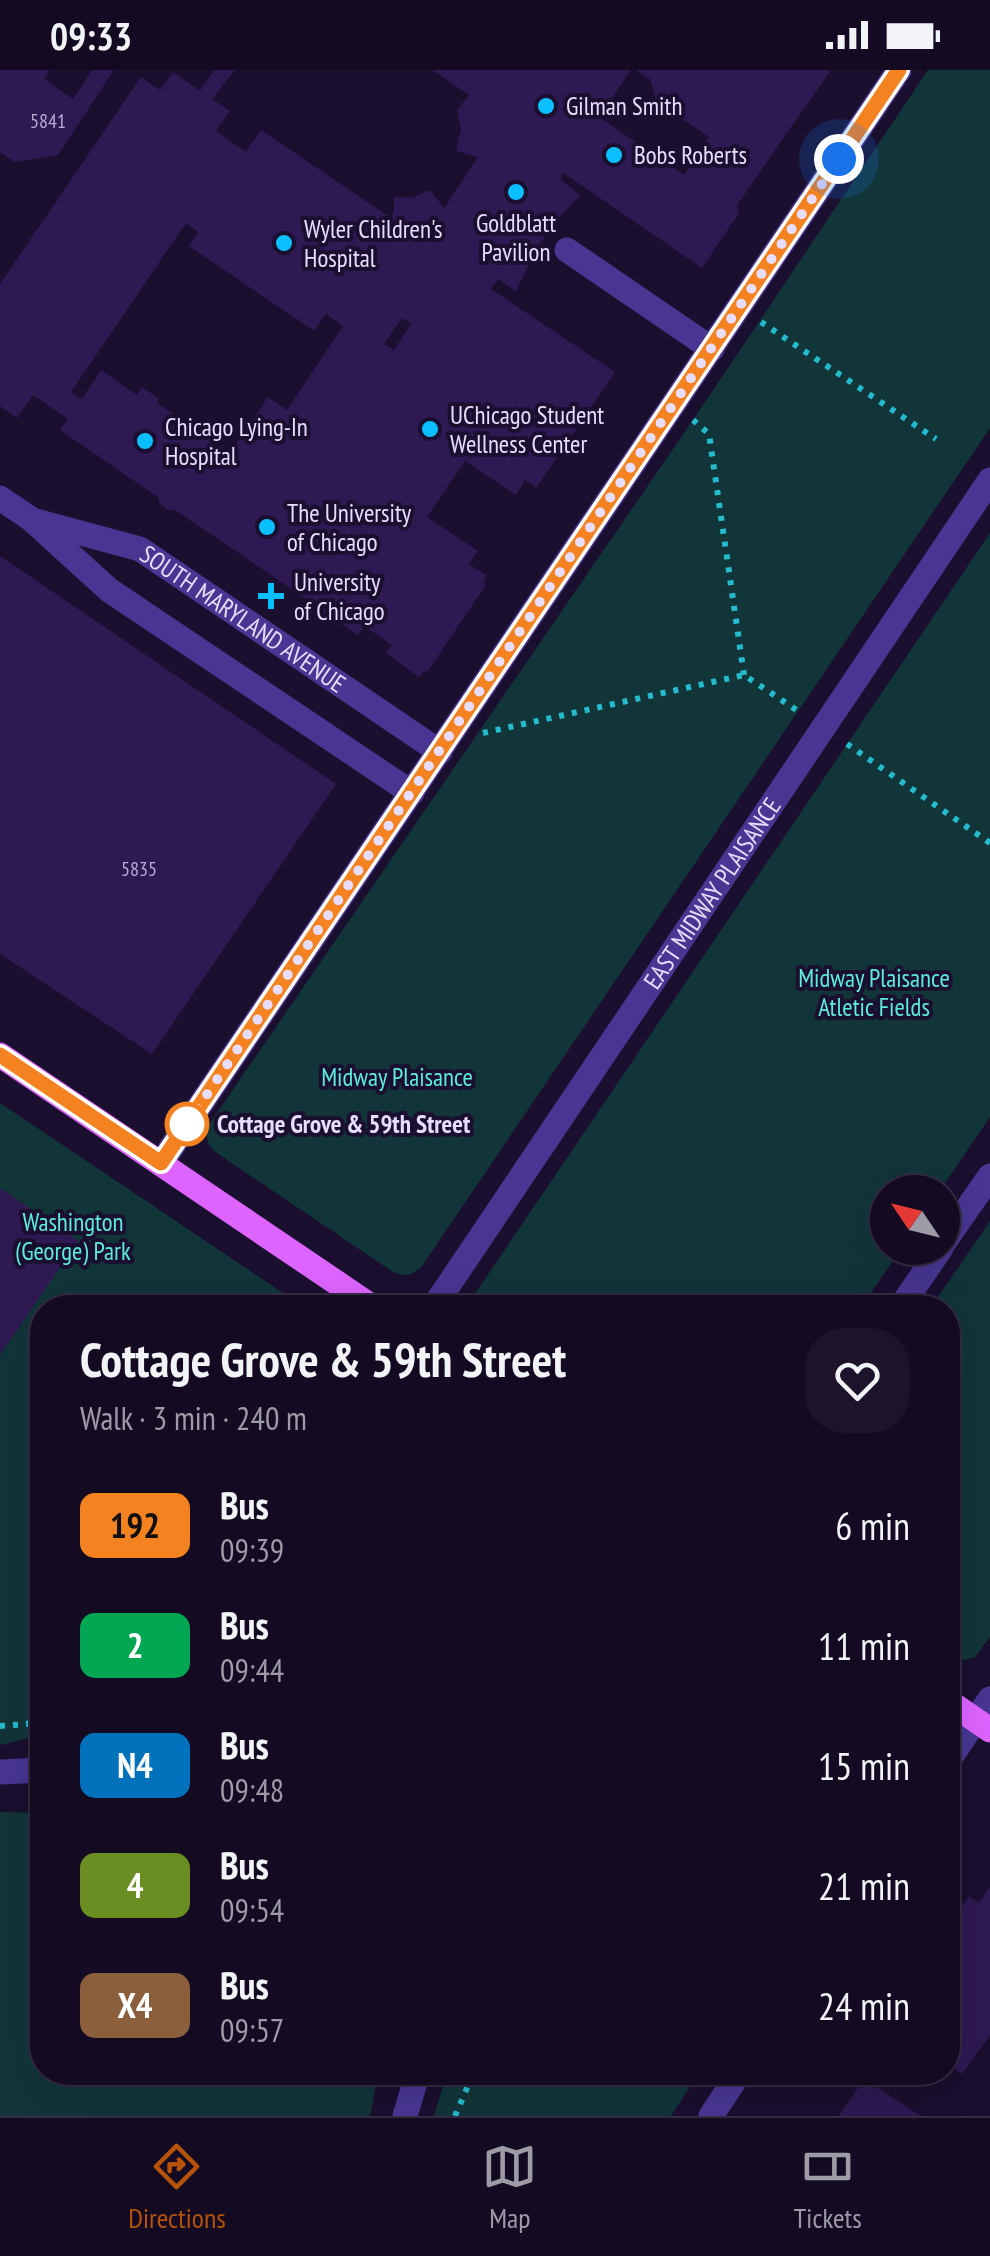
<!DOCTYPE html>
<meta charset="utf-8">
<style>
:root{--surface:#140b23;--page:#1d142b;--text:#f1f3f6;--muted:#9d9ba6;--line:#332b41;--accent:#b45309}
body{margin:0;font-family:"PT Sans Narrow",sans-serif;background:var(--page);color:var(--text);height:100vh;display:flex;flex-direction:column;font-size:38px;white-space:nowrap}
*{box-sizing:border-box;margin:0}
p{font-size:32px;color:var(--muted)}
.icon{flex:none;width:55px;height:55px;fill:none;stroke:currentColor;stroke-width:2;stroke-linecap:round;stroke-linejoin:round}
.map{position:relative;flex:1;overflow:hidden}
.sheet{position:absolute;left:30px;top:1225px;width:930px;height:790px;display:flex;flex-direction:column;background:var(--surface);border-radius:40px;box-shadow:0 10px 40px #0002,0 0 0 2px var(--line)}
.sheet>*{flex:none}
.badge{padding:0 20px;border-radius:15px;font-size:35px;line-height:65px}
.needle{width:65px;rotate:305deg}
.tools{position:absolute;left:870px;top:1105px;display:grid;gap:20px}
.tools a{display:grid;place-items:center;width:90px;height:90px;border-radius:50%;background:var(--surface);box-shadow:0 10px 40px #0002,0 0 0 2px var(--line);font-size:50px}
.you{position:absolute;width:50px;height:50px;margin:-25px;border:8px solid #fff;border-radius:50%;background:#1a73e8;box-shadow:0 0 0 15px #1a73e833}
.map>.badge{position:absolute;translate:-50% -50%;box-shadow:0 0 0 5px #fff}
.round{display:grid;place-items:center;flex:none;width:105px;height:105px;border-radius:40px;background:var(--page)}
.headline{display:flex;align-items:center;justify-content:space-between;height:170px;padding:0 50px}
h1{font-size:48px;font-weight:800;line-height:75px}
ul{padding:0;list-style:none}
li{display:flex;align-items:center;gap:30px;height:120px;padding:0 50px}
li div{flex:1}
li b{display:block;font-size:38px}
li em{font-style:normal}
li .badge{min-width:110px;font-weight:700;text-align:center}
.status{display:flex;justify-content:space-between;align-items:center;height:70px;padding:0 50px;background:var(--surface);direction:ltr}
.status svg{height:28px;fill:currentColor}
.tabs{display:flex;justify-content:space-around;align-items:center;height:140px;border-top:2px solid var(--line);background:var(--surface);font-size:28px;color:var(--muted)}
.tabs a{display:grid;justify-items:center;gap:5px}
.tabs .on{color:var(--accent)}
.map>svg:first-child{display:block}
.green{fill:#12353a}
.building{fill:#2e1952;fill-rule:evenodd}
.lines{fill:none;stroke-linecap:round;stroke-linejoin:round}
.path{stroke:#24bbcc;stroke-width:6;stroke-dasharray:5 8;stroke-linecap:butt}
.minor{stroke:#483692;stroke-width:25}
.major{stroke:#de64ff;stroke-width:25}
.line-casing{stroke:#fff;stroke-width:22}
.line{stroke:#f58220;stroke-width:15}
.walk{stroke:#e6ddff;stroke-width:10;stroke-dasharray:0 18}
.poi-dot{fill:#09bfff;stroke:#1a0f2f;stroke-width:4}
.stop-dot{fill:#fff;stroke:#f58220;stroke-width:5}
.labels{text-anchor:middle;dominant-baseline:central;stroke-width:8;stroke-linejoin:round;paint-order:stroke}
.number-label{font-size:20px;fill:#b8acd4}
.poi-label{font-size:25px;fill:#e6ddff;stroke:#1a0f2f;text-anchor:start}
.street-label{font-size:25px;fill:#e6ddff;stroke:#1a0f2f}
.park-label{font-size:25px;fill:#5cecdf;stroke:#1a0f2f}
.stop-label{font-size:25px;font-weight:bold;fill:#e6ddff;stroke:#1a0f2f;text-anchor:start}
</style>
<div class="status"><b>09:33</b><svg viewBox="0 0 49 12"><path d="M0 12V9h3v3zM5 12V6h3v6zM10 12V3h3v9zM15 12V0h3v12zM26 1h20v11H26zM47 4h2v5h-2z"/></svg></div>
<div class="map">
<svg width="990" height="2046" viewBox="0 0 990 2046">
<rect width="100%" height="100%" fill="#1a0f2f"/>
<path class="green" d="M 928,0 L 990,0 L 990,358 L 422,1196 C 412,1206 407,1207 393,1202 L 214,1081 C 205,1072 206,1065 210,1053 L 693,350 Z
M 990,463 L 990,1047 L 939,1122 L 888,1122 L 888,1178 L 902,1178 L 861,1237 L 466,1237 Z
M 0,1033 L 304,1237 L 42,1238 L 42,1665 L 0,1675 Z
M 990,1151 L 990,1567 L 975,1587 L 964,1590 L 948,1579 L 948,1238 L 931,1237 Z
M 0,1742 L 42,1743 L 42,2002 L 378,2003 L 370,2046 L 0,2046 Z
M 447,2003 L 447,2002 L 699,2003 L 671,2046 L 434,2046 Z"/>
<path class="building" d="M 0,0 L 50,0 L 44,9 L 73,29 L 92,0 L 114,0 L 58,85 L 15,92 L 0,82 Z
M 214,0 L 235,0 L 212,29 L 230,41 L 216,61 L 246,82 L 261,60 L 391,148 L 394,139 L 394,127 L 412,128 L 430,120 L 444,138 L 478,87 L 456,81 L 461,59 L 457,40 L 469,25 L 432,0 L 631,0 L 599,47 L 684,105 L 709,67 L 656,31 L 650,9 L 635,0 L 831,0 L 737,135 L 739,143 L 702,198 L 562,102 L 561,110 L 580,125 L 550,158 L 537,178 L 516,221 L 498,209 L 491,219 L 615,302 L 536,418 L 525,410 L 516,425 L 465,391 L 427,447 L 478,481 L 469,494 L 487,506 L 484,511 L 485,516 L 428,601 L 423,602 L 419,607 L 386,583 L 392,575 L 364,556 L 358,565 L 330,546 L 325,547 L 318,541 L 317,536 L 175,440 L 170,441 L 159,433 L 159,428 L 60,360 L 68,349 L 33,325 L 17,348 L 0,336 L 0,214 L 141,7 L 160,20 L 173,2 L 200,21 ZM 186,153 L 198,162 L 189,176 L 314,261 L 326,244 L 343,256 L 287,340 L 268,327 L 230,382 L 157,333 L 159,329 L 142,317 L 137,325 L 101,300 L 82,329 L 71,322 ZM 402,248 L 411,254 L 394,280 L 384,274 Z
M 0,486 L 336,714 L 152,984 L 0,884 Z
M 0,1118 L 78,1171 L 0,1285 Z
M 990,1816 L 990,1965 L 962,2004 L 948,1994 L 948,1879 L 958,1864 L 948,1857 L 969,1826 L 979,1833 Z
M 864,2009 L 921,2046 L 839,2046 Z"/>
<g class="lines">
<path class="path" d="M 761,252 L 936,369
M 693,350 L 709,364 L 744,605
M 483,663 L 744,605 L 798,641
M 847,674 L 990,773
M 0,1656 L 27,1654 L 42,1645
M 200,2002 L 206,2005 L 269,2012 L 275,2002
M 455,2046 L 474,2002"/>
<g class="minor">
<path d="M 567,180 L 712,279"/>
<path d="M 0,428 L 31,449 L 109,520 L 412,723"/>
<path id="s1" d="M 36,451 L 140,479 L 440,682"/>
<path d="M 161,1093 L 899,0"/>
<path d="M 942,1175 L 990,1106"/>
<path id="s2" d="M 433,1238 L 990,410"/>
<path d="M 900,1238 L 941,1178"/>
<path d="M 948,1691 L 990,1629"/>
<path d="M 0,1702 L 42,1700"/>
<path d="M 405,2046 L 418,2002"/>
<path d="M 711,2046 L 740,2002"/>
</g>
<path class="major" d="M 0,985 L 374,1238
M 948,1631 L 990,1660"/>
</g>
<g class="lines">
<g class="line-casing">
<path id="line" d="M 0,985 L 161,1093 L 899,0"/>
</g>
<use href="#line" class="line"/>
<path class="walk" d="M 187,1054 L 839,89"/>
</g>
<g class="poi-dot">
<circle cx="546" cy="36" r="10"/>
<circle cx="614" cy="85" r="10"/>
<circle cx="516" cy="122" r="10"/>
<circle cx="284" cy="173" r="10"/>
<circle cx="430" cy="359" r="10"/>
<circle cx="145" cy="371" r="10"/>
<circle cx="267" cy="457" r="10"/>
<path d="M266 511h10v10h10v10h-10v10h-10v-10h-10v-10h10z"/>
</g>
<circle class="stop-dot" cx="187" cy="1054" r="20"/>
<g class="labels">
<g class="number-label">
<text x="48" y="51">5841</text>
<text x="139" y="799">5835</text>
</g>
<g class="poi-label">
<text x="566" y="36">Gilman Smith</text>
<text x="634" y="85">Bobs Roberts</text>
<text x="516" y="153" text-anchor="middle">Goldblatt<tspan x="516" dy="29">Pavilion</tspan></text>
<text x="304" y="159">Wyler Children's<tspan x="304" dy="29">Hospital</tspan></text>
<text x="450" y="345">UChicago Student<tspan x="450" dy="29">Wellness Center</tspan></text>
<text x="165" y="357">Chicago Lying-In<tspan x="165" dy="29">Hospital</tspan></text>
<text x="287" y="443">The University<tspan x="287" dy="29">of Chicago</tspan></text>
<text x="294" y="512">University<tspan x="294" dy="29">of Chicago</tspan></text>
</g>
<g class="street-label">
<text stroke="none"><textPath href="#s1" startOffset="232">SOUTH MARYLAND AVENUE</textPath></text>
<text stroke="none"><textPath href="#s2" startOffset="500">EAST MIDWAY PLAISANCE</textPath></text>
</g>
<g class="park-label">
<text x="874" y="908">Midway Plaisance<tspan x="874" dy="29">Atletic Fields</tspan></text>
<text x="397" y="1007">Midway Plaisance</text>
<text x="73" y="1152">Washington<tspan x="73" dy="29">(George) Park</tspan></text>
</g>
<g class="stop-label">
<text x="217" y="1054">Cottage Grove &amp; 59th Street</text>
</g>
</g>
</svg>
<div class="tools">
<a><svg class="needle" viewBox="-14 -14 28 28"><path d="M0-13l5 13h-10z" fill="#e53935"/><path d="M0 13l5-13h-10z" fill="#9d9ba6"/></svg></a>
</div>
<div class="you" style="left:839px;top:89px"></div>
<section class="sheet">
<div class="headline"><div><h1>Cottage Grove &amp; 59th Street</h1><p>Walk · 3 min · 240 m</p></div><a class="round"><svg class="icon" aria-label="heart" viewBox="0 0 24 24"><path d="M12 20l-8-8c-3-5 5-10 8-4 3-6 11-1 8 4z"/></svg></a></div>
<ul>
<li><span class="badge" style="background:#f58220;color:#111">192</span><div><b>Bus</b><p>09:39</p></div><em>6 min</em></li>
<li><span class="badge" style="background:#00a651;color:#fff">2</span><div><b>Bus</b><p>09:44</p></div><em>11 min</em></li>
<li><span class="badge" style="background:#0072bc;color:#fff">N4</span><div><b>Bus</b><p>09:48</p></div><em>15 min</em></li>
<li><span class="badge" style="background:#6b8e23;color:#fff">4</span><div><b>Bus</b><p>09:54</p></div><em>21 min</em></li>
<li><span class="badge" style="background:#8b5e3c;color:#fff">X4</span><div><b>Bus</b><p>09:57</p></div><em>24 min</em></li>
</ul>
</section>
</div>
<nav class="tabs">
<a class="on"><svg class="icon" aria-label="directions" viewBox="0 0 24 24"><path d="M12 3l9 9-9 9-9-9zM9 14v-3h6M13 9l2 2-2 2"/></svg>Directions</a>
<a><svg class="icon" aria-label="map" viewBox="0 0 24 24"><path d="M3 6l6-2 6 2 6-2v14l-6 2-6-2-6 2zM9 4v14M15 6v14"/></svg>Map</a>
<a><svg class="icon" aria-label="tickets" viewBox="0 0 24 24"><path d="M3 7h18v10H3zM15 7v10"/></svg>Tickets</a>
</nav>
